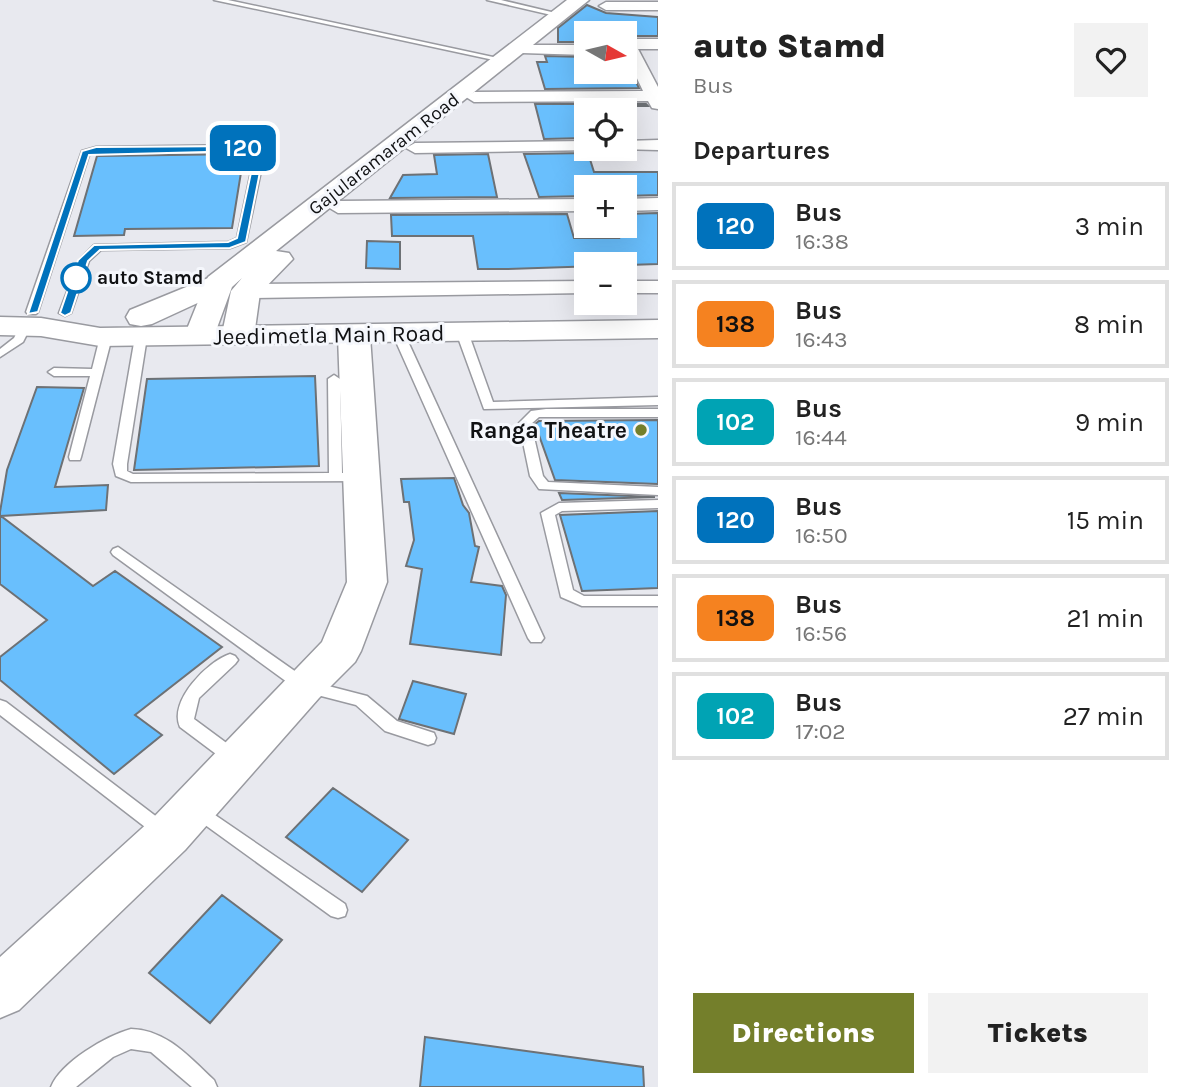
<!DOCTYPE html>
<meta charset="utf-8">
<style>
:root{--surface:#fff;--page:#f2f2f2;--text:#222;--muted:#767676;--line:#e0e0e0;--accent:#747f2b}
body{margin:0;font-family:Karla,sans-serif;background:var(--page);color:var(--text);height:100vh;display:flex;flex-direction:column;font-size:26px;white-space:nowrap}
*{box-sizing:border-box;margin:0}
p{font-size:23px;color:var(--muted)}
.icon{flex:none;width:38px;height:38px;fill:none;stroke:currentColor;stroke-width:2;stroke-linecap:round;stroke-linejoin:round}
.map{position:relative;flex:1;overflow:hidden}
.sheet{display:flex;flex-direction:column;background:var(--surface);width:525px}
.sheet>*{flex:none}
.badge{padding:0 14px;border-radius:10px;font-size:24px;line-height:46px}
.needle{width:46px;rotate:98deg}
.controls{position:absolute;left:574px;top:21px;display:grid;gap:14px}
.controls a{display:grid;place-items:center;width:63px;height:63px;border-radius:0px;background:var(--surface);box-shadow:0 7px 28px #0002;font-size:35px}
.map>.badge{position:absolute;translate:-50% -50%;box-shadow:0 0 0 4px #fff}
h2{padding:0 35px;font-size:26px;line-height:63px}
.round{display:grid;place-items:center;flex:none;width:74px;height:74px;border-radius:0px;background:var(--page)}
.overview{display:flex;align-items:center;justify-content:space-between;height:119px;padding:0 35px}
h1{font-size:33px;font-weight:800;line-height:52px}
.primary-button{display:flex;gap:14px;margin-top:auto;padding:14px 35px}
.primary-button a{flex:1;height:80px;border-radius:0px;background:var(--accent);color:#fff;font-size:28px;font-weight:800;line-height:80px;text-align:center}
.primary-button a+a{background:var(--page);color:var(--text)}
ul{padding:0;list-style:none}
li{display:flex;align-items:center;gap:21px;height:88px;margin:0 14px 10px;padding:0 21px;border:4px solid var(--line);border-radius:0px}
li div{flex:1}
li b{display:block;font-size:26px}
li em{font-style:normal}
li .badge{min-width:77px;font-weight:700;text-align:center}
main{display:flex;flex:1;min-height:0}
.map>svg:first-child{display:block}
.building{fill:#69bffd;stroke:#6d7175;stroke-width:2}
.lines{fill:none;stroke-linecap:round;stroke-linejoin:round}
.lane-casing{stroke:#999aa0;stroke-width:3}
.street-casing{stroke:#999aa0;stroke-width:3}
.secondary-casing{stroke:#999aa0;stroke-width:3}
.primary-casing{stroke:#999aa0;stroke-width:3}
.lane{fill:#fff;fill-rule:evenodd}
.street{fill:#fff;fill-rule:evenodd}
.secondary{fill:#fff;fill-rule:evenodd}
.primary{fill:#fff;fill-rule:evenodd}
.line{fill:#0072bc;stroke:#fff;stroke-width:2}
.stop-dot{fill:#fff;stroke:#0072bc;stroke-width:3.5}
.poi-dot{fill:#747f2b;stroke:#f5f7fc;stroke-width:2.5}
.labels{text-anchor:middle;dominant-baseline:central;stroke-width:6;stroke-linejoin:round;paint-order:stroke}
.far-street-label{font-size:19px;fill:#101113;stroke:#f5f7fc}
.far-stop-label{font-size:19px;font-weight:bold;fill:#101113;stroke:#f5f7fc;text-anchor:start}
.street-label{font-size:23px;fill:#101113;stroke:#f5f7fc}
.poi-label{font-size:23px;font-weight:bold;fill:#101113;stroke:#f5f7fc;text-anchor:end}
</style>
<main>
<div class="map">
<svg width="658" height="1087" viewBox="0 0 658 1087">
<rect width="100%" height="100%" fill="#e8e9ef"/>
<path class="building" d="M 587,5 L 606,13 L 658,17 L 658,36 L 634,36 L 625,30 L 622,33 L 586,33 L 586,42 L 558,42 L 558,28 Z
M 545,56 L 586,57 L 586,72 L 625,72 L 625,59 L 639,88 L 545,89 L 537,62 L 547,62 Z
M 535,104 L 646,104 L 648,106 L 605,106 L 607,110 L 586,110 L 586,138 L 544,139 Z
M 588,153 L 594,172 L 658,172 L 658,195 L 625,196 L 625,187 L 586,187 L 586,196 L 539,197 L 524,154 Z
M 244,154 L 232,228 L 125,229 L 124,235 L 74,236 L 97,156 Z
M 488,154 L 497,197 L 390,198 L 403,175 L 437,174 L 434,155 Z
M 658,213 L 658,264 L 508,269 L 478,269 L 473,236 L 392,236 L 391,215 L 567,214 L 574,238 L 619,238 L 615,226 L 625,226 L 625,214 Z
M 367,241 L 400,242 L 400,269 L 366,268 Z
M 315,376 L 319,466 L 134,470 L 147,379 Z
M 37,387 L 84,388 L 55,487 L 108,485 L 106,510 L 1,516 L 93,586 L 115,571 L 222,647 L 135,715 L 162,735 L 114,774 L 0,680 L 0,657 L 47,620 L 0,584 L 0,512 L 7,470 Z
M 658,420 L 658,484 L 555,480 L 535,424 L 539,421 Z
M 454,478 L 463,505 L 469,513 L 475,546 L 479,547 L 471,582 L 502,586 L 506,595 L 501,655 L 410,644 L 422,569 L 406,566 L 414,540 L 409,502 L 404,502 L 401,479 Z
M 559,493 L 655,497 L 562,500 Z
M 658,511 L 658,588 L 582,591 L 560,515 Z
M 413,681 L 466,694 L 454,734 L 399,719 Z
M 333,788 L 408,840 L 362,892 L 286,837 Z
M 222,895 L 282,940 L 210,1023 L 149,973 Z
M 425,1037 L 643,1067 L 644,1087 L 420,1087 Z"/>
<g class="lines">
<g class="lane-casing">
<path id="lane" d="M 214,0 L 228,0 L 507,60 L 503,62 Z
M 487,0 L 501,0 L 564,15 L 560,17 Z
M 248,145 L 265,152 L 246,242 L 230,248 L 101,250 L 89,261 L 71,313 L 65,316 L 59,313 L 79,260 L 94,245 L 228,242 L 237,238 L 255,153 L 247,151 L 96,153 L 89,155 L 38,312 L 36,314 L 28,314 L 26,312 L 82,151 L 96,147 Z
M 25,323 L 31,326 L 23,342 L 0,357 L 0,349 L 14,338 L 21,324 Z
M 462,329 L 468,332 L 493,402 L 658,397 L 658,405 L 484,409 L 456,332 Z
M 399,332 L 405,335 L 544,638 L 541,642 L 531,642 L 528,638 L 393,335 Z
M 106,334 L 112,337 L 81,457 L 80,460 L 70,460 L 69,457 L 90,376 L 54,376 L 48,372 L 54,368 L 92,369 L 100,337 Z
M 141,334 L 147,337 L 127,464 L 127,471 L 133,474 L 329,473 L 328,379 L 334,375 L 340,379 L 342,473 L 362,473 L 369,477 L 362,481 L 131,482 L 116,476 L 113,464 L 135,337 Z
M 546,409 L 658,409 L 658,417 L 539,417 L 531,424 L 543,476 L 548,482 L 658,487 L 658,495 L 539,489 L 530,476 L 519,423 L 531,411 Z
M 658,500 L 658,508 L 562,511 L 555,515 L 573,590 L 584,596 L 658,596 L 658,606 L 582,606 L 561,597 L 541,513 L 559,503 Z
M 118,547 L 309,681 L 367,696 L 397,721 L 434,733 L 436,738 L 434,743 L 428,745 L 385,731 L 356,705 L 298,690 L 113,555 L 111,552 L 113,549 Z
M 230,654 L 235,656 L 238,660 L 235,664 L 199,698 L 194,719 L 240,753 L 242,758 L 240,763 L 234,765 L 228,763 L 180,727 C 168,701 208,661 230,654 Z
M 0,700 L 6,702 L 170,827 L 173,832 L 170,837 L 164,840 L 158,837 L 0,715 Z
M 196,802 L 345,904 L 347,910 L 345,916 L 338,918 L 331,916 L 190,814 L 187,809 L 190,804 Z
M 131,1029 C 167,1030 189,1057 214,1080 L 217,1087 L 192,1087 L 151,1052 L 131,1049 L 113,1057 L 76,1087 L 51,1087 C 61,1062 106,1036 131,1029 Z"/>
</g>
<g class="street-casing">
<path id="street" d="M 658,2 L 658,10 L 606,10 L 599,6 L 606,2 Z
M 625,33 L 633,39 L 658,39 L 658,49 L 638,49 L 658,87 L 658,109 L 652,108 L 648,101 L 474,102 L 466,97 L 474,92 L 643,91 L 625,53 Z
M 528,45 L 586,45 L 586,55 L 522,53 L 520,50 Z
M 658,140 L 658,150 L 618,149 L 625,149 L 625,141 Z
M 586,141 L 586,149 L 592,150 L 415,153 L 406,148 L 415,143 Z
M 658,198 L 658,210 L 625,211 L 625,199 Z
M 586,199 L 586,211 L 338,213 L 328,207 L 338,201 Z
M 586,281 L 586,293 L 246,298 L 235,291 L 246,284 Z
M 625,281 L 658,281 L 658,293 L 625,293 Z"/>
</g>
<g class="secondary-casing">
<path id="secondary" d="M 567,0 L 589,0 L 276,251 L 289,253 L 293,259 L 260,293 L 255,329 L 250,336 L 239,338 L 228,336 L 223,329 L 231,291 L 242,278 L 232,287 L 214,336 L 203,338 L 192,336 L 187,329 L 208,277 Z
M 354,327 L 365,329 L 370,336 L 387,582 L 361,651 L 355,662 L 319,698 L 185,850 L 19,1010 L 0,1018 L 0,957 L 151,820 L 322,642 L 347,582 L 338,336 L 343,329 Z"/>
</g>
<g class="primary-casing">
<path id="primary" d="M 218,274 L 228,277 L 233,283 L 228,289 L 152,324 L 141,326 L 130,324 L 126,317 L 130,310 Z
M 0,317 L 41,318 L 100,328 L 658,320 L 658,338 L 100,346 L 41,336 L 0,335 Z"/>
</g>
<use href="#lane" class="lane"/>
<use href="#street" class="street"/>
<use href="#secondary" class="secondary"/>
<use href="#primary" class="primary"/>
</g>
<path class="line" d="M 248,146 L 264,152 L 246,242 L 230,248 L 100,250 L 88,261 L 71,313 L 65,316 L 60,313 L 78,260 L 94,245 L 228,242 L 237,238 L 255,154 L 247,151 L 89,155 L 38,312 L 28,314 L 82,151 L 96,147 Z"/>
<circle class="stop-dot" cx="76" cy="278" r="14"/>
<circle class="poi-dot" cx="641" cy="430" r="7"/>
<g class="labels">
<g class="far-street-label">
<text transform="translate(384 154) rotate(-38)">Gajularamaram Road</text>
</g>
<g class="far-stop-label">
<text x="97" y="278">auto Stamd</text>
</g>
<g class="street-label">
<text transform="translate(329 335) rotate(-1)">Jeedimetla Main Road</text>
</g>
<g class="poi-label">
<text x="627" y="430">Ranga Theatre</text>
</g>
</g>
</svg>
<div class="controls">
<a><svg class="needle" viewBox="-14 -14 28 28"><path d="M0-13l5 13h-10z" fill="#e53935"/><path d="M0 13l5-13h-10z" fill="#767676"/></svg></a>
<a><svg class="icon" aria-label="locate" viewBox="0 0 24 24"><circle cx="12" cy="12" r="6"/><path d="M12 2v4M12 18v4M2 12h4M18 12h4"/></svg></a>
<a>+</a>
<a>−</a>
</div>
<b class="badge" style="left:243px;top:148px;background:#0072bc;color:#fff">120</b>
</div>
<section class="sheet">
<div class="overview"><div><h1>auto Stamd</h1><p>Bus</p></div><a class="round"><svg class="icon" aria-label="heart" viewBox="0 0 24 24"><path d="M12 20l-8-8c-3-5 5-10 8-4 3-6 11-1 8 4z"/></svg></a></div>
<h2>Departures</h2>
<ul>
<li><span class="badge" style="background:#0072bc;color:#fff">120</span><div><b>Bus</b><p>16:38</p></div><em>3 min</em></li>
<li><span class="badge" style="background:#f58220;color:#111">138</span><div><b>Bus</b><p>16:43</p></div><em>8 min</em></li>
<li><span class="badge" style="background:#00a3b4;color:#fff">102</span><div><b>Bus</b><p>16:44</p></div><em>9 min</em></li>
<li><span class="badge" style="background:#0072bc;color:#fff">120</span><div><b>Bus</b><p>16:50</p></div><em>15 min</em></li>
<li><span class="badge" style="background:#f58220;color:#111">138</span><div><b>Bus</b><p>16:56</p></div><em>21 min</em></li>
<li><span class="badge" style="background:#00a3b4;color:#fff">102</span><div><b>Bus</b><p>17:02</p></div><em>27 min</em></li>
</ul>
<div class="primary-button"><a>Directions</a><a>Tickets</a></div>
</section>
</main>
